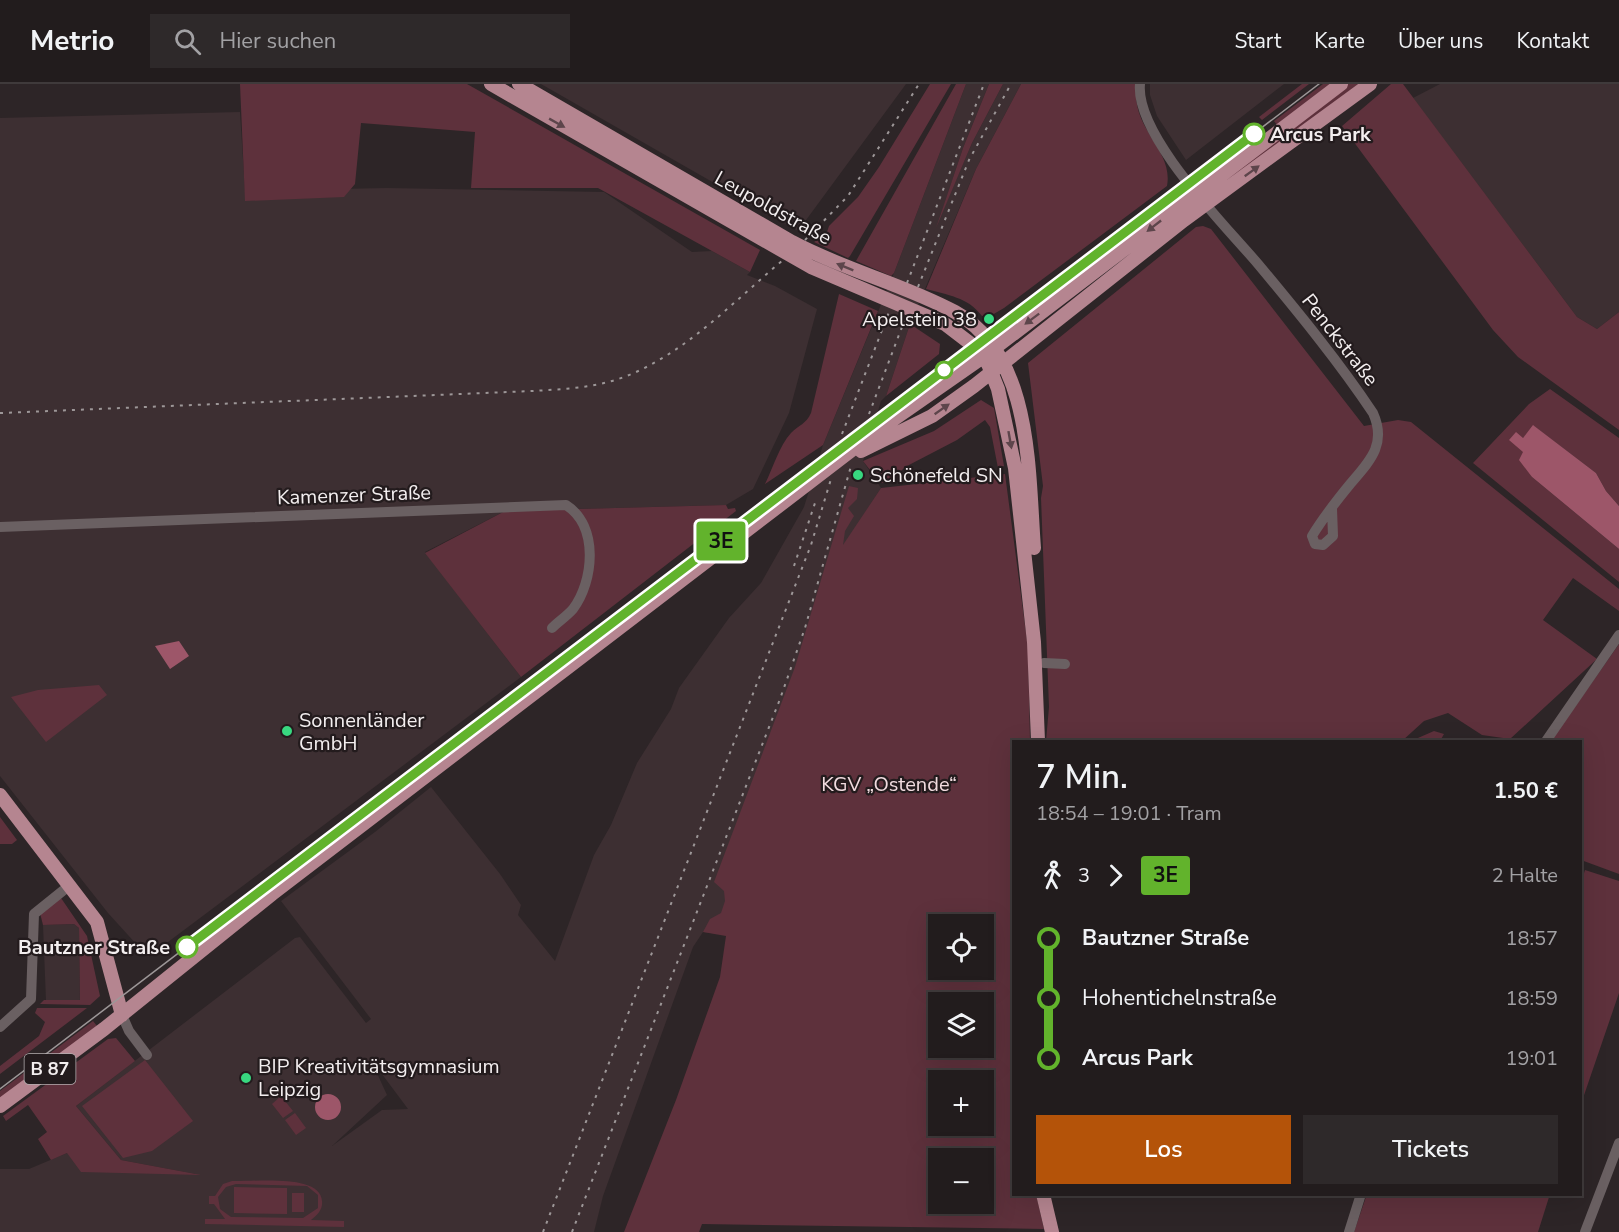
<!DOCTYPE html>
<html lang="de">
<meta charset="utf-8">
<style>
:root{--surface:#221c1d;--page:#2e292a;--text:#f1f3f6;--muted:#a2a1a4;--line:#3f3a3b;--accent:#b45309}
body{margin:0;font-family:"Nunito Sans",sans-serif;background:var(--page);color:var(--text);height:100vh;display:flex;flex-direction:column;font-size:22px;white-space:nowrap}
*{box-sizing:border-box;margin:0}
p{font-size:20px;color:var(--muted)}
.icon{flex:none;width:33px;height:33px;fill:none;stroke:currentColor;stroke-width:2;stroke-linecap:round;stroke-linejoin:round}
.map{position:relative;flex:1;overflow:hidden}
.drawer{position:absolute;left:1012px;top:656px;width:570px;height:456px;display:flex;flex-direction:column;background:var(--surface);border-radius:0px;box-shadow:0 6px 24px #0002,0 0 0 2px var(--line)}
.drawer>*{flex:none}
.badge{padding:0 12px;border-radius:4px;font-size:21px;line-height:39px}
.buttons{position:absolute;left:928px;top:830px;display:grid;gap:12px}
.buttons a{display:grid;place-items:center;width:66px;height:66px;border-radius:0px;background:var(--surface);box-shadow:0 6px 24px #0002,0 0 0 2px var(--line);font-size:30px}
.map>.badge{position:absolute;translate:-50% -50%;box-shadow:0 0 0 3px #fff}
.legs{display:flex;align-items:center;gap:9px;height:66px;padding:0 24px;font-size:20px}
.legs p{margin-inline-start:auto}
.overview{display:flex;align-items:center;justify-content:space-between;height:102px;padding:0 24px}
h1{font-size:33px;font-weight:600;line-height:45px}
.action{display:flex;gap:12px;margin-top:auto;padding:12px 24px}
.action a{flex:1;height:69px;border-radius:0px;background:var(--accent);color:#fff;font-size:24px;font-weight:600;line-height:69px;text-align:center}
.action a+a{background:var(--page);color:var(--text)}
ul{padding:0 24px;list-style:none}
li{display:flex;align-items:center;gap:21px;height:60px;font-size:22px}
li i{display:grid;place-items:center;width:9px;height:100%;margin:0 8px;background:currentColor}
li i::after{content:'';width:15px;height:15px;margin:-8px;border:4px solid;border-radius:50%;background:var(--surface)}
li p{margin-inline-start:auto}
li:first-child i{background:linear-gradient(#0000 50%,currentColor 0)}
li:last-child i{background:linear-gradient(currentColor 50%,#0000 0)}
header{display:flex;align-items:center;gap:36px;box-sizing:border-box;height:84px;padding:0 30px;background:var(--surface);border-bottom:2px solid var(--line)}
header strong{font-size:28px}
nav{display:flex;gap:33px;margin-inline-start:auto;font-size:21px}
.search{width:420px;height:54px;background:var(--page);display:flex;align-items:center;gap:15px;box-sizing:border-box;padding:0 21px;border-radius:0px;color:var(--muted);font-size:22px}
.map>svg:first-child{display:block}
.built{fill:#3d2f32;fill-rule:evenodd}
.green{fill:#5e313c;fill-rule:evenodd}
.water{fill:#9d5669}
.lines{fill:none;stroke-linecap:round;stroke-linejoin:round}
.minor{stroke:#6a6062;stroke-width:10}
.major{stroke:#b58590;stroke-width:14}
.tram{stroke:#9d9798;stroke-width:1.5}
.rail{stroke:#9d9798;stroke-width:2;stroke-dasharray:3 6;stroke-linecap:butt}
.oneway{fill:#5d454b}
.line-1-casing{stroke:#fff;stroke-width:14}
.line-1{stroke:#62b32c;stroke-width:9}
.stop-1-dot{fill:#fff;stroke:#62b32c;stroke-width:3}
.poi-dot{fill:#38d880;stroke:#231b1d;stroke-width:2}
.labels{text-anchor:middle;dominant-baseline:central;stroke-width:4.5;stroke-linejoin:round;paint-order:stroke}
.shield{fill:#231b1d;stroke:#b5afb0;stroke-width:1.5}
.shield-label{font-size:18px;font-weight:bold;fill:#f3eeef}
.stop-label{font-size:20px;font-weight:bold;fill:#f3eeef;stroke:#231b1d;text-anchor:start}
.street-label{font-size:20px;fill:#f3eeef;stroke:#231b1d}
.poi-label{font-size:20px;fill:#f3eeef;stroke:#231b1d;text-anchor:start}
.park-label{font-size:20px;fill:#f1dbdf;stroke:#231b1d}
</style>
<header>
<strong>Metrio</strong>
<div class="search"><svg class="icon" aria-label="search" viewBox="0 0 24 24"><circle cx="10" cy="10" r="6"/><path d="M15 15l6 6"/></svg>Hier suchen</div>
<nav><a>Start</a><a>Karte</a><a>Über uns</a><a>Kontakt</a></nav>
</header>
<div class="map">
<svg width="1619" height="1148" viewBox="0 0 1619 1148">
<rect width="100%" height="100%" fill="#2d2527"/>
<path class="built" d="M 541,0 L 906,0 L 798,147 Z
M 966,0 L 989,0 L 963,64 L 940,133 L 972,59 L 1003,0 L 1021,0 L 976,85 L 910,240 L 886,312 L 881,317 L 863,377 L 881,404 L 842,464 L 726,851 L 703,848 L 693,863 L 603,1112 L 594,1148 L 0,1148 L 0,1085 L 29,1085 L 67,1069 L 195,1090 L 121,1076 L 76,1022 L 295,854 L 300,853 L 366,939 L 371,935 L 281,817 L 375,748 L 431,703 L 500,790 L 521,821 L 518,831 L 555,877 L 594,771 L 611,741 L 637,679 L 671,625 L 679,604 L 729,534 L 761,499 L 804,423 L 823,361 L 894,189 ZM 370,974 L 408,1025 L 382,1026 L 332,1062 L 387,1011 Z
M 1150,0 L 1284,0 L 1186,76 L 1157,32 L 1150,11 Z
M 1440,0 L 1619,0 L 1619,228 L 1597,245 L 1577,233 L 1413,14 Z
M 240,28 L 245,107 L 387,104 L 604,108 L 692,168 L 712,167 L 750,188 L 747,191 L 775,202 L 817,225 L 789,329 L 753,405 L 726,421 L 505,427 L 425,468 L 521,593 L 148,873 L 108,829 L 0,692 L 0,34 Z
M 74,840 L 79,844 L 80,917 L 46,917 L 43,841 Z"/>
<path class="green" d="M 240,0 L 467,0 L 760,166 L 750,188 L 598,104 L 471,104 L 475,48 L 361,39 L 355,100 L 344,113 L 245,117 Z
M 930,0 L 951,0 L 850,172 L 848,174 L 814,158 L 826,151 L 829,142 L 858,113 L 879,83 Z
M 956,0 L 966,0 L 894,189 L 891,192 L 856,177 Z
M 989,0 L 1003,0 L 972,59 L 936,144 L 963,64 Z
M 1021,0 L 1137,0 C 1129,44 1174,65 1167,102 L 1004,224 L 992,231 L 982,232 C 968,213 947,211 926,205 L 976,85 Z
M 1302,0 L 1309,0 L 1262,36 L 1259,33 Z
M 1323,0 L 1330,0 L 1277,41 L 1274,37 Z
M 1347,0 L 1359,0 L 1223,102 L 1222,99 Z
M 1391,0 L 1403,0 L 1577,233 L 1597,245 L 1619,228 L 1619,346 L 1518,273 L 1493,246 L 1342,42 Z
M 1203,142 L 1211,145 L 1364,342 L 1398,336 L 1411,338 L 1619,505 L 1619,527 L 1573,494 L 1543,536 L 1597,575 L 1510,655 L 1482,651 L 1448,629 L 1424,637 L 1402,657 L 1046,657 L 1049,623 L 1041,414 L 1043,402 L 1028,279 L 1196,143 Z
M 839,210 L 878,227 L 823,361 L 765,400 C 773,384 779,362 791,349 C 799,341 806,340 811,329 Z
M 910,240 L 940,260 L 939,270 L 886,312 Z
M 1550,305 L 1619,354 L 1619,422 L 1606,407 L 1596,389 L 1534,342 L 1523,354 L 1523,369 L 1532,393 L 1619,465 L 1619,498 L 1473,379 L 1529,320 Z
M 981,316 L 994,324 L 1004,382 L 998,384 L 990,343 L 985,336 L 957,356 L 907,382 L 887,398 L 880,399 L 863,377 L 934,347 Z
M 1005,390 L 1028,564 L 1030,657 L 1014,657 L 1014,1110 L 1036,1110 L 1044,1145 L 702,1140 L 699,1148 L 624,1148 L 676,1016 L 720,893 L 726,852 L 703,848 L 710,835 L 721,829 L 725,817 L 724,807 L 714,798 L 795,583 L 849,402 L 858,404 L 857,415 L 848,424 L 854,432 L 845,447 L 843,461 L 881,404 ZM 939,840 L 984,840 L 984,885 L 939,885 ZM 939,918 L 984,918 L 984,963 L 939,963 ZM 939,996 L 984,996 L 984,1041 L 939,1041 ZM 939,1074 L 984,1074 L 984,1119 L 939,1119 Z
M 726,421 L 728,425 L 735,424 L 736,427 L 521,593 L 425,469 L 505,427 Z
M 1619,560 L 1619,790 L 1581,776 L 1581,657 L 1551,657 Z
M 99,601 L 107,611 L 46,658 L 11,613 L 38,606 Z
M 1434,647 L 1444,650 L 1440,657 L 1411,657 Z
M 0,733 L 17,756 L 12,760 L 0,760 Z
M 1585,786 L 1619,797 L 1619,909 L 1581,1020 L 1581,799 Z
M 61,814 L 87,852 L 100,912 L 90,921 L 40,920 L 44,916 L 80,916 L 79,844 L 74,840 L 43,841 L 40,829 Z
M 37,924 L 87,924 L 0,990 L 0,982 L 39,952 L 45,938 L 35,929 Z
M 93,937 L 97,942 L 0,1016 L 0,1007 Z
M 116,954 L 135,977 L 76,1022 L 121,1076 L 201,1091 L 81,1088 L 67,1069 L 51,1076 L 38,1055 L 47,1048 L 28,1021 L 6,1037 L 3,1032 L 108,955 Z
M 145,976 L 193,1037 L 152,1067 L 123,1074 L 82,1022 Z
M 281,1012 L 293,1027 L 283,1034 L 272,1020 Z
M 295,1029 L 306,1044 L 296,1051 L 285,1036 Z
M 232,1097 C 253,1098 321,1089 322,1117 C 323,1126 317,1131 311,1136 L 344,1137 L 344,1143 L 205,1140 L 205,1135 L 225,1135 L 214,1120 L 209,1120 L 209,1112 L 215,1112 L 223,1100 ZM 236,1100 L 307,1102 L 318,1111 L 318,1124 L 303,1134 L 231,1133 L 220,1125 L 218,1113 L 226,1103 Z
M 234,1103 L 287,1104 L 287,1130 L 234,1129 Z
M 292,1109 L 304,1109 L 304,1128 L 292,1128 Z
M 1367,1110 L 1550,1110 L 1538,1148 L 1354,1148 Z"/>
<path class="water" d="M 1533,341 L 1596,389 L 1606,407 L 1619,422 L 1619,465 L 1532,393 L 1519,376 L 1523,368 L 1509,356 L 1516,348 L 1523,354 Z
M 179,557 L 189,572 L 170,585 L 155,562 Z
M315 1023a13 13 0 1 1 26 0a13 13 0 1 1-26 0Z"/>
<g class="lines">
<path class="minor" d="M 1140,0 C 1135,52 1226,142 1258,180 C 1298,228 1339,278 1373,329 C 1387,360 1370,377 1351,399 C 1337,416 1323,434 1312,452 L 1315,460 L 1323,461 L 1333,452 L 1332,425
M 0,443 L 566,421 C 599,442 594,497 573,525 C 567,532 558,538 552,544
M 1044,579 L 1065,580
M 1546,657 L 1619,551
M 122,931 L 129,947 L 147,971
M 0,943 L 31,915 L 34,830 L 70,801
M 1349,1148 L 1361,1110
M 1585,1148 L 1619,1059"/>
<path class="major" d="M 491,0 L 811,183 L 945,240 L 975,263 L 988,280 L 998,305 L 1015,384 L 1034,558 L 1038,657
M 519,0 L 792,158 C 844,186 903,200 955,228 C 1033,271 1028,387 1034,464
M 861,367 L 932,332 L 974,302 L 1184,136 L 1370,0
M 0,711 L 97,838 L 122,931
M 0,1022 L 104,945 L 272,810 L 874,349 L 983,273 L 1341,0
M 1043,1110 L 1052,1148"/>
<path class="tram" d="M 0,1005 L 1319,0"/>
<path class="rail" d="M 805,156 L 848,112 L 919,0
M 907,199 L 984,0
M 918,203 L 969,76 L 1011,0
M 0,329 L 533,307 C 563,305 595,304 624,293 C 685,270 734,217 783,176
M 869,330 L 905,235
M 842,350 L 889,228
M 794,482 L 815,419
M 543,1148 L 811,461 L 831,395
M 572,1148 L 780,615 L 805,544 L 851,382"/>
</g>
<defs><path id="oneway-solid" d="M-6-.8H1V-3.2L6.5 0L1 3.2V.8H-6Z" transform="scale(1.5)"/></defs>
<g class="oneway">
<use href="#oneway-solid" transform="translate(557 39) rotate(29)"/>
<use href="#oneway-solid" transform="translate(1252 87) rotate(-36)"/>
<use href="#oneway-solid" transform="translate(1154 142) rotate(142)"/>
<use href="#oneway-solid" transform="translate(845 183) rotate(-158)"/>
<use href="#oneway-solid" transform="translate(1032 235) rotate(143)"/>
<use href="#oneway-solid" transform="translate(942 325) rotate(-35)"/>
<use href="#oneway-solid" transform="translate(1010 356) rotate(80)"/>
</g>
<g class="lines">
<g class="line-1-casing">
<path id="line-1" d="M 187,863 L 1254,50"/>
</g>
<use href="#line-1" class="line-1"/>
</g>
<g class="stop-1-dot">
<circle cx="1254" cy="50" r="10"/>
<circle cx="944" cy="286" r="8"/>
<circle cx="187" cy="863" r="10"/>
</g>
<g class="poi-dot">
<circle cx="989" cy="235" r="6"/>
<circle cx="858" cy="391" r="6"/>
<circle cx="287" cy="647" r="6"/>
<circle cx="246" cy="994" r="6"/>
</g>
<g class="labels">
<rect class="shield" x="24.5" y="970" width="51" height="30" rx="4.5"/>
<g class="shield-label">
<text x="50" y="985">B 87</text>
</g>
<g class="stop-label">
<text x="1270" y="50">Arcus Park</text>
<text x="170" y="863" text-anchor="end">Bautzner Straße</text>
</g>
<g class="street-label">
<text transform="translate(773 124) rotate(29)">Leupoldstraße</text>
<text transform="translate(1340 256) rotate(52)">Penckstraße</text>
<text transform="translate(354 411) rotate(-2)">Kamenzer Straße</text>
</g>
<g class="poi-label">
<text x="977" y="235" text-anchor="end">Apelstein 38</text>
<text x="870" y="391">Schönefeld SN</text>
<text x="299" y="636">Sonnenländer<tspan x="299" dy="23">GmbH</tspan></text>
<text x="258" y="982">BIP Kreativitätsgymnasium<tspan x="258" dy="23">Leipzig</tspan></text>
</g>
<g class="park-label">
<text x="889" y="700">KGV „Ostende“</text>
</g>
</g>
</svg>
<div class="buttons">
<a><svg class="icon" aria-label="locate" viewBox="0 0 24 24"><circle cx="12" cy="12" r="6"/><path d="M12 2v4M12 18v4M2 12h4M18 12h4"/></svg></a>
<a><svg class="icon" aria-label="layers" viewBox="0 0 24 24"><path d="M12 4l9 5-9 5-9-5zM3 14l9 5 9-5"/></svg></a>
<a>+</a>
<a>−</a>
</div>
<b class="badge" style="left:721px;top:457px;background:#62b32c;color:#111">3E</b>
<section class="drawer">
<div class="overview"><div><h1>7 Min.</h1><p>18:54 – 19:01 · Tram</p></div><b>1.50 €</b></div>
<div class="legs"><svg class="icon" aria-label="walk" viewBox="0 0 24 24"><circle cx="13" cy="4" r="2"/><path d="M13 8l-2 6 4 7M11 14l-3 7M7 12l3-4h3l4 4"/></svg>3<svg class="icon" aria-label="forward" viewBox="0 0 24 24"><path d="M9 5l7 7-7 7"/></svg><b class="badge" style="background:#62b32c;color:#111">3E</b><p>2 Halte</p></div>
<ul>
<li><i style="color:#62b32c"></i><b>Bautzner Straße</b><p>18:57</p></li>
<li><i style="color:#62b32c"></i><span>Hohentichelnstraße</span><p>18:59</p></li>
<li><i style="color:#62b32c"></i><b>Arcus Park</b><p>19:01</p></li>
</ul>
<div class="action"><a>Los</a><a>Tickets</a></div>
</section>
</div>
